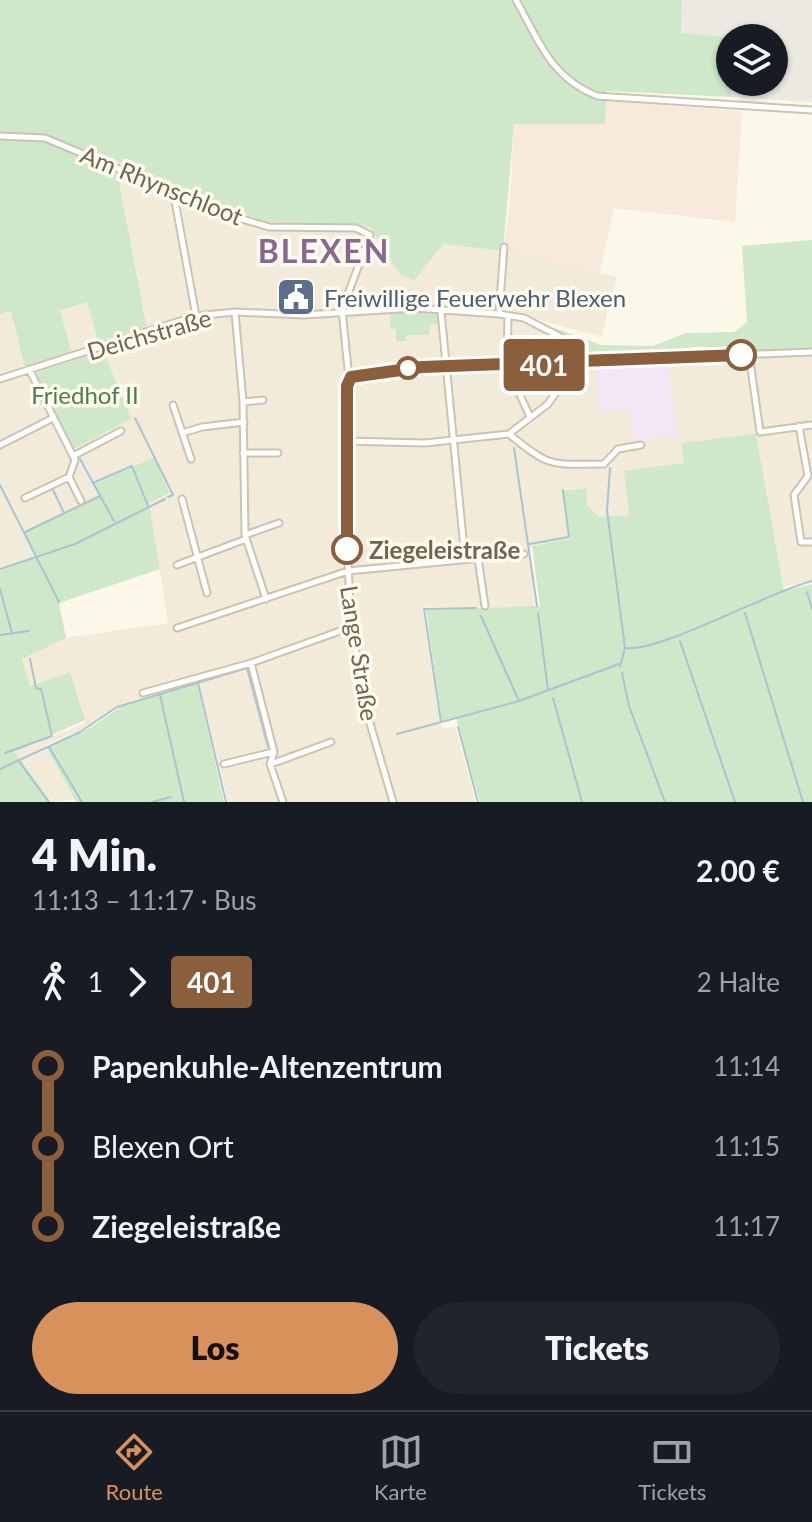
<!DOCTYPE html>
<html lang="de">
<meta charset="utf-8">
<style>
:root{--surface:#171b24;--page:#20242c;--text:#f1f3f6;--muted:#9ea1a6;--line:#363941;--accent:#d9915b}
body{margin:0;font-family:Lato,sans-serif;background:var(--page);color:var(--text);height:100vh;display:flex;flex-direction:column;font-size:30px;white-space:nowrap}
*{box-sizing:border-box;margin:0}
p{font-size:26px;color:var(--muted)}
.icon{flex:none;width:44px;height:44px;fill:none;stroke:currentColor;stroke-width:2;stroke-linecap:round;stroke-linejoin:round}
.map{position:relative;height:802px;overflow:hidden}
.sheet{display:flex;flex-direction:column;background:var(--surface);flex:1}
.sheet>*{flex:none}
.badge{padding:0 16px;border-radius:6px;font-size:28px;line-height:52px}
.buttons{position:absolute;left:716px;top:24px;display:grid;gap:16px}
.buttons a{display:grid;place-items:center;width:72px;height:72px;border-radius:50%;background:var(--surface);box-shadow:0 2px 6px #0004;font-size:40px}
.map>.badge{position:absolute;translate:-50% -50%;box-shadow:0 0 0 4px #fff}
.legs{display:flex;align-items:center;gap:12px;height:88px;padding:0 32px;font-size:26px}
.legs p{margin-inline-start:auto}
.head{display:flex;align-items:center;justify-content:space-between;height:136px;padding:0 32px}
h1{font-size:44px;font-weight:800;line-height:60px}
.primary-button{display:flex;gap:16px;margin-top:auto;padding:16px 32px}
.primary-button a{flex:1;height:92px;border-radius:48px;background:var(--accent);color:#111;font-size:32px;font-weight:800;line-height:92px;text-align:center}
.primary-button a+a{background:var(--page);color:var(--text)}
ul{padding:0 32px;list-style:none}
li{display:flex;align-items:center;gap:28px;height:80px;font-size:30px}
li i{display:grid;place-items:center;width:12px;height:100%;margin:0 10px;background:currentColor}
li i::after{content:'';width:20px;height:20px;margin:-10px;border:6px solid;border-radius:50%;background:var(--surface)}
li p{margin-inline-start:auto}
li:first-child i{background:linear-gradient(#0000 50%,currentColor 0)}
li:last-child i{background:linear-gradient(currentColor 50%,#0000 0)}
.menu{display:flex;justify-content:space-around;align-items:center;height:112px;border-top:2px solid var(--line);background:var(--surface);font-size:22px;color:var(--muted)}
.menu a{display:grid;justify-items:center;gap:4px}
.menu .active{color:var(--accent)}
.map>svg:first-child{display:block}
.residential{fill:#f2ebd9}
.commercial{fill:#f7eadc}
.industrial{fill:#ece9e2}
.education{fill:#f5e6f7}
.green{fill:#cfe8c9}
.lines{fill:none;stroke-linecap:round;stroke-linejoin:round}
.stream{stroke:#a7c4d4;stroke-width:2}
.minor-casing{stroke:#ccc3b1;stroke-width:9}
.minor{stroke:#fff;stroke-width:5}
.line-1-casing{stroke:#fff;stroke-width:18}
.line-1{stroke:#8b5e3c;stroke-width:12}
.stop-1-dot{fill:#fff;stroke:#8b5e3c;stroke-width:4}
.labels{text-anchor:middle;dominant-baseline:central;stroke-width:7;stroke-linejoin:round;paint-order:stroke}
.street-label{font-size:24px;fill:#74644f;stroke:#fefbf0}
.service-label{font-size:24px;fill:#4e5e75;stroke:#fefbf0;text-anchor:start}
.park-label{font-size:24px;fill:#507e4b;stroke:#fefbf0}
.stop-label{font-size:24px;font-weight:bold;fill:#74644f;stroke:#fefbf0;text-anchor:start}
.district-label{font-size:32px;font-weight:bold;letter-spacing:2px;fill:#8a678f;stroke:#fefbf0}
</style>
<div class="map">
<svg width="812" height="802" viewBox="0 0 812 802">
<rect width="100%" height="100%" fill="#fbf8ea"/>
<path class="residential" d="M 115,161 L 264,222 L 370,227 L 399,273 L 443,244 L 525,254 L 617,277 L 601,337 L 519,314 L 578,347 L 594,363 L 671,362 L 812,354 L 812,580 L 783,587 L 756,435 L 681,444 L 684,463 L 625,471 L 629,515 L 599,517 L 587,505 L 570,539 L 529,547 L 535,608 L 422,607 L 439,718 L 443,729 L 455,726 L 476,802 L 228,802 L 198,680 L 117,706 L 83,729 L 46,745 L 78,799 L 51,802 L 15,752 L 85,723 L 70,672 L 30,686 L 22,658 L 66,638 L 168,623 L 149,502 L 159,471 L 154,457 L 94,485 L 100,496 L 25,532 L 36,557 L 0,571 L 0,314 L 11,311 L 25,368 L 60,312 L 87,302 L 99,345 L 147,329 Z"/>
<path class="commercial" d="M 606,101 L 742,111 L 735,222 L 614,208 L 600,273 L 503,251 L 510,203 L 514,122 L 604,124 Z"/>
<path class="industrial" d="M 682,0 L 812,0 L 812,102 L 731,97 L 731,82 L 774,82 L 774,38 L 730,38 L 730,68 L 728,37 L 680,33 Z"/>
<path class="education" d="M 595,364 L 668,366 L 677,436 L 633,440 L 631,409 L 598,410 Z"/>
<path class="green" d="M 0,0 L 682,0 L 681,33 L 729,37 L 731,97 L 606,91 L 605,124 L 514,124 L 503,251 L 443,244 L 414,281 L 399,273 L 370,227 L 265,222 L 115,161 L 147,329 L 99,345 L 87,302 L 60,311 L 72,353 L 25,368 L 11,311 L 0,314 Z
M 812,240 L 812,348 L 715,352 L 701,347 L 686,348 L 670,356 L 594,356 L 535,321 L 601,345 L 653,346 L 686,333 L 734,332 L 747,322 L 742,246 Z
M 390,311 L 433,313 L 439,317 L 439,324 L 430,324 L 429,335 L 406,335 L 406,341 L 396,341 L 396,329 L 390,329 Z
M 103,350 L 131,419 L 73,449 L 36,373 Z
M 756,434 L 784,591 L 812,584 L 812,802 L 480,802 L 456,718 L 442,721 L 441,716 L 426,610 L 540,606 L 532,546 L 570,539 L 564,491 L 587,488 L 587,505 L 599,517 L 629,515 L 624,471 L 684,463 L 681,443 Z
M 154,457 L 169,493 L 149,503 L 160,569 L 59,603 L 66,638 L 22,659 L 30,686 L 70,672 L 85,720 L 15,752 L 51,802 L 0,802 L 0,571 L 35,557 L 25,532 L 99,496 L 94,485 Z
M 197,683 L 224,802 L 76,802 L 47,748 L 90,728 L 122,706 Z"/>
<g class="lines">
<path class="stream" d="M 135,418 L 173,495 L 168,497
M 514,448 L 537,606
M 80,459 L 114,521
M 610,468 L 607,511 L 625,648 L 620,667
M 93,483 L 132,466 L 148,506
M 0,485 L 59,602
M 53,490 L 64,513
M 25,532 L 100,496
M 530,544 L 569,537 L 563,490
M 0,569 L 75,544 L 165,499
M 0,589 L 12,633
M 807,592 L 812,609
M 538,613 L 548,690
M 745,613 L 803,802
M 481,616 L 518,699
M 0,635 L 29,631
M 680,641 L 735,802
M 626,648 C 661,652 768,592 812,581
M 622,673 L 629,706 L 665,802
M 198,683 L 226,802
M 160,695 L 184,802
M 553,698 L 582,802
M 441,722 L 424,609 L 476,608
M 458,727 L 478,802
M 397,734 L 519,701 L 619,664
M 49,747 L 82,802
M 5,753 L 52,736 L 41,689 L 36,688 L 30,659
M 18,760 L 49,802
M 0,769 L 80,732 L 117,707 L 247,668 L 268,747
M 152,802 L 171,797"/>
<g class="minor-casing">
<path id="minor" d="M 516,0 C 539,41 551,78 597,96 L 812,110
M 0,136 L 45,138 L 229,215 L 269,227 L 356,228 L 370,235 L 342,310 L 349,379 L 346,520 L 351,627 L 369,720 L 393,802
M 173,190 L 196,316
M 235,312 L 243,402 L 245,535 L 266,599
M 441,312 L 465,559
M 499,314 L 504,247
M 508,316 L 507,366 L 530,417
M 749,354 L 760,432 L 812,425
M 29,369 L 75,460 L 69,477 L 81,501
M 0,379 L 196,316 L 235,312 L 304,315 L 415,308 L 499,314 L 524,318 L 582,348
M 349,379 L 422,367 L 812,352
M 243,402 L 263,400
M 173,405 L 191,459
M 799,426 L 808,476 L 794,495 L 801,542 L 812,542
M 182,433 L 202,427 L 244,422
M 509,434 C 551,469 551,464 604,464 L 618,449 L 641,445
M 346,441 L 425,443 L 509,434 L 548,404 L 577,362
M 0,445 L 53,418
M 243,453 L 278,453
M 73,456 L 121,431
M 25,498 L 69,477
M 182,499 L 207,593
M 245,535 L 279,523
M 478,558 L 485,606
M 177,565 L 246,539
M 177,628 L 348,571 L 524,554
M 251,663 L 274,752 L 270,764 L 283,802
M 143,693 L 251,663 L 351,627
M 224,764 L 273,752
M 271,764 L 331,742"/>
</g>
<use href="#minor" class="minor"/>
</g>
<g class="lines">
<g class="line-1-casing">
<path id="line-1" d="M 347,549 L 347,386 L 351,377 L 422,367 L 741,355"/>
</g>
<use href="#line-1" class="line-1"/>
</g>
<defs>
<g id="civic-square" transform="scale(2)"><rect x="-9" y="-9" width="18" height="18" rx="4" fill="#5c6f8a" stroke="#fefbf0"/><path d="M-.6-6.5H3V-4.5H.6V-3L4-1V1h2V6H-6V1h2V-1L-.6-3ZM-1.2 2.5V6h2.4V2.5Z" fill="#fff"/></g>
</defs>
<g fill-rule="evenodd">
<use href="#civic-square" x="296" y="297"/>
</g>
<g class="stop-1-dot">
<circle cx="741" cy="355" r="14"/>
<circle cx="408" cy="368" r="10"/>
<circle cx="347" cy="549" r="14"/>
</g>
<g class="labels">
<g class="street-label">
<text transform="translate(162 185) rotate(22)">Am Rhynschloot</text>
<text transform="translate(149 334) rotate(-16)">Deichstraße</text>
<text transform="translate(360 653) rotate(81)">Lange Straße</text>
</g>
<g class="service-label">
<text x="324" y="297">Freiwillige Feuerwehr Blexen</text>
</g>
<g class="park-label">
<text x="85" y="394">Friedhof II</text>
</g>
<g class="stop-label">
<text x="369" y="549">Ziegeleistraße</text>
</g>
<g class="district-label">
<text x="324" y="250">BLEXEN</text>
</g>
</g>
</svg>
<div class="buttons">
<a><svg class="icon" aria-label="layers" viewBox="0 0 24 24"><path d="M12 4l9 5-9 5-9-5zM3 14l9 5 9-5"/></svg></a>
</div>
<b class="badge" style="left:544px;top:365px;background:#8b5e3c;color:#fff">401</b>
</div>
<section class="sheet">
<div class="head"><div><h1>4 Min.</h1><p>11:13 – 11:17 · Bus</p></div><b>2.00 €</b></div>
<div class="legs"><svg class="icon" aria-label="walk" viewBox="0 0 24 24"><circle cx="13" cy="4" r="2"/><path d="M13 8l-2 6 4 7M11 14l-3 7M7 12l3-4h3l4 4"/></svg>1<svg class="icon" aria-label="forward" viewBox="0 0 24 24"><path d="M9 5l7 7-7 7"/></svg><b class="badge" style="background:#8b5e3c;color:#fff">401</b><p>2 Halte</p></div>
<ul>
<li><i style="color:#8b5e3c"></i><b>Papenkuhle-Altenzentrum</b><p>11:14</p></li>
<li><i style="color:#8b5e3c"></i><span>Blexen Ort</span><p>11:15</p></li>
<li><i style="color:#8b5e3c"></i><b>Ziegeleistraße</b><p>11:17</p></li>
</ul>
<div class="primary-button"><a>Los</a><a>Tickets</a></div>
</section>
<nav class="menu">
<a class="active"><svg class="icon" aria-label="directions" viewBox="0 0 24 24"><path d="M12 3l9 9-9 9-9-9zM9 14v-3h6M13 9l2 2-2 2"/></svg>Route</a>
<a><svg class="icon" aria-label="map" viewBox="0 0 24 24"><path d="M3 6l6-2 6 2 6-2v14l-6 2-6-2-6 2zM9 4v14M15 6v14"/></svg>Karte</a>
<a><svg class="icon" aria-label="tickets" viewBox="0 0 24 24"><path d="M3 7h18v10H3zM15 7v10"/></svg>Tickets</a>
</nav>
